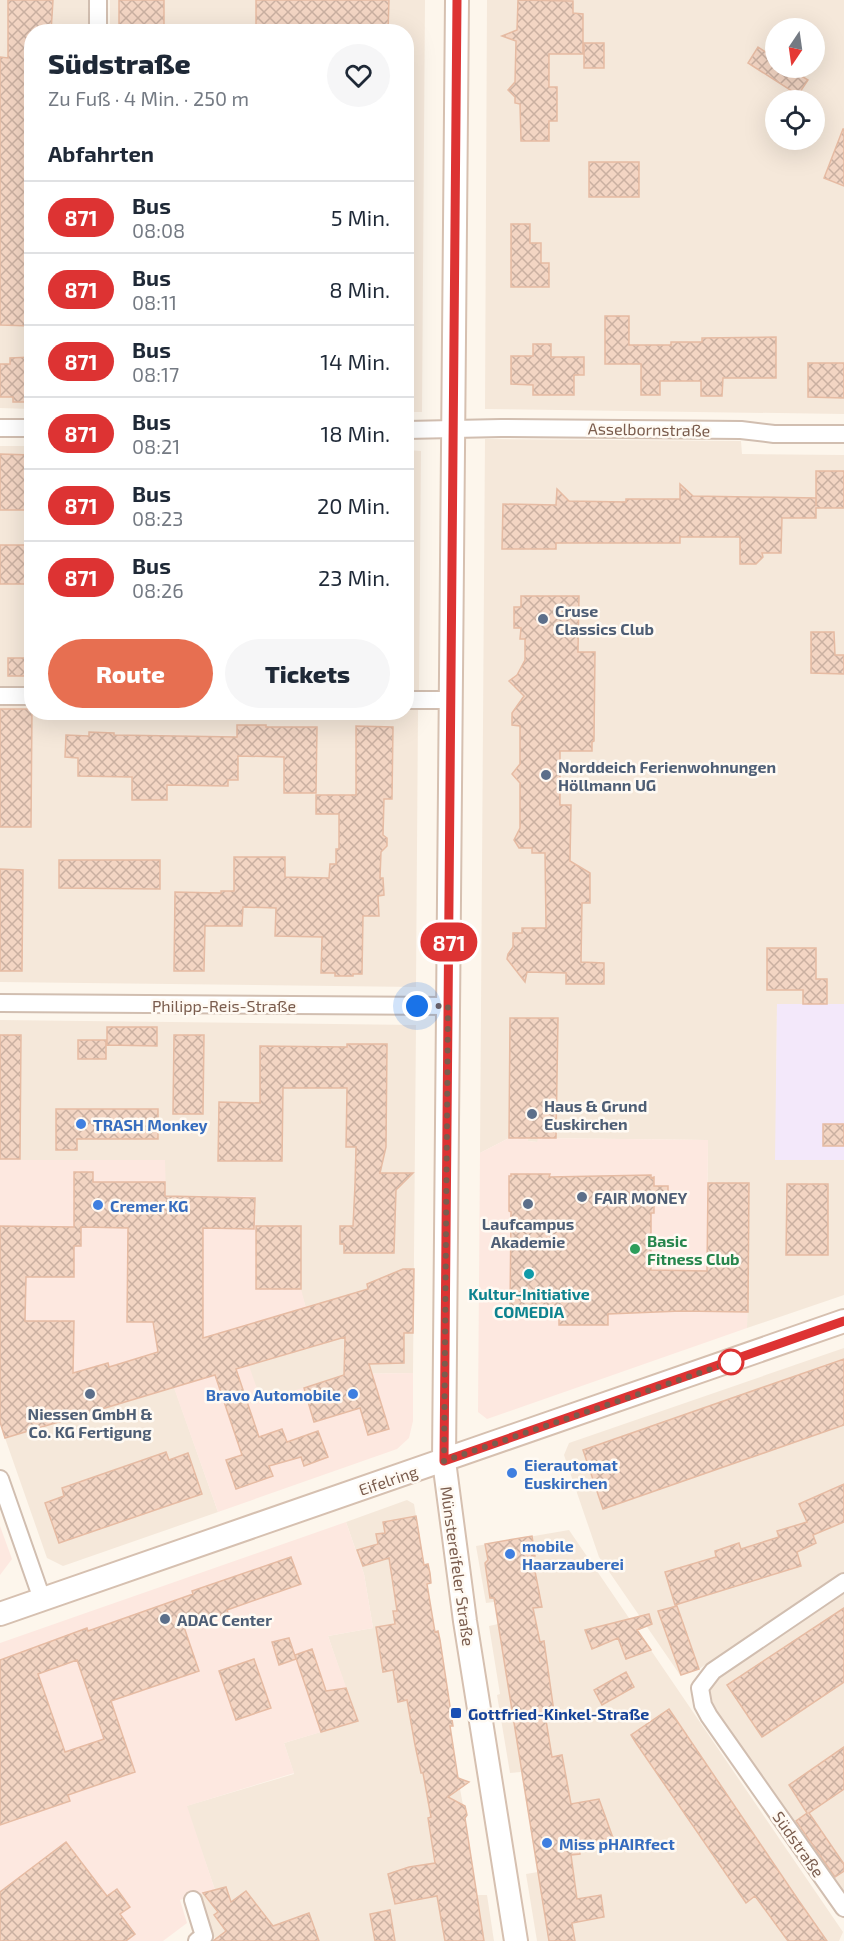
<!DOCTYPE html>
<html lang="de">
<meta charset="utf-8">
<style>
:root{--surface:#fff;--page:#f6f6f7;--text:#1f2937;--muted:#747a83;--line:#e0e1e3;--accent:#e76f51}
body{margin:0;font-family:"Exo 2",sans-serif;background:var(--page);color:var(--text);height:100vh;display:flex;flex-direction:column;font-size:22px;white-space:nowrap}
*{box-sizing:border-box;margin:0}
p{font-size:20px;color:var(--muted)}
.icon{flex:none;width:33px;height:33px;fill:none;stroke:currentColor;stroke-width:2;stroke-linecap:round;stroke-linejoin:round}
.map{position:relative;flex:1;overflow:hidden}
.sheet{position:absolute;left:24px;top:24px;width:390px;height:696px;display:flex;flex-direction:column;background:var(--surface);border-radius:24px;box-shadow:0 6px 24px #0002}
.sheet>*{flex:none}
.badge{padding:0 12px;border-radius:20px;font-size:21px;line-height:39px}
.needle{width:39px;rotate:193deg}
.fabs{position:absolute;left:765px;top:18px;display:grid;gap:12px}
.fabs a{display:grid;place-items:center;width:60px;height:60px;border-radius:50%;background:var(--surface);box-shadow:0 6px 24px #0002;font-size:30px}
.you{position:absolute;width:30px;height:30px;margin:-15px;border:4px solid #fff;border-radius:50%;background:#1a73e8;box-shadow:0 0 0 9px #1a73e833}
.map>.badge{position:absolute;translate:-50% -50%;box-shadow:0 0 0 3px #fff}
h2{padding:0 24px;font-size:22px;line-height:54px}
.round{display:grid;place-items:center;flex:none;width:63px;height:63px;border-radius:32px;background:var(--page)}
.head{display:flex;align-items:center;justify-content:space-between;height:102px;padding:0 24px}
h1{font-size:28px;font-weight:800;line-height:45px}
.button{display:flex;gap:12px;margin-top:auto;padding:12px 24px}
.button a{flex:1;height:69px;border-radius:36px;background:var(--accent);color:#fff;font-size:24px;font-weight:800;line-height:69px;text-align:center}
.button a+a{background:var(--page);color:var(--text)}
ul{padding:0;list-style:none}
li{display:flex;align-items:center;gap:18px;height:72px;padding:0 24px;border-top:2px solid var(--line)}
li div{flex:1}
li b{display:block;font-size:22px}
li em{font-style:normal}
li .badge{min-width:66px;font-weight:700;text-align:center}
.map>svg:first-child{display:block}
.residential{fill:#f5e8da;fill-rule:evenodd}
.commercial{fill:#fde8e0}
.education{fill:#f3e8fa}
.building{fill:url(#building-cross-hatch);stroke:#e6bba3;stroke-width:1.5;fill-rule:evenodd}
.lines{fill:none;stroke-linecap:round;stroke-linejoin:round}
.street-casing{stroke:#d1beb0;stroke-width:20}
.secondary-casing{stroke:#d6c0b0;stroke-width:26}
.street{stroke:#fff;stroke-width:16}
.secondary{stroke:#fff;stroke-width:22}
.line-casing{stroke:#fff;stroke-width:14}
.line{stroke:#d33;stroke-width:9}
.walk{stroke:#7a5c4d;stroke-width:6;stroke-dasharray:0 10.8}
.service-dot{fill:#5c6f8a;stroke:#fffaf3;stroke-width:2}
.shop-dot{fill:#3f7fe0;stroke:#fffaf3;stroke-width:2}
.leisure-dot{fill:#2e9e5b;stroke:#fffaf3;stroke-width:2}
.culture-dot{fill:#0f9aa8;stroke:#fffaf3;stroke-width:2}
.stop-dot{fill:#fff;stroke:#d33;stroke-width:3}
.transit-dot{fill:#1a4fb4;stroke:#fffaf3;stroke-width:2}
.labels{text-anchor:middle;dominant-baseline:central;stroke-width:5;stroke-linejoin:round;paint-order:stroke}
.street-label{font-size:16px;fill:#7a5c4d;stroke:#fffaf3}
.service-label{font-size:16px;font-weight:bold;fill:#4e5e75;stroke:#fffaf3;text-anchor:start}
.shop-label{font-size:16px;font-weight:bold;fill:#366cbe;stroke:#fffaf3;text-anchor:start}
.leisure-label{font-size:16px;font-weight:bold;fill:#27864d;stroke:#fffaf3;text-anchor:start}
.culture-label{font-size:16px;font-weight:bold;fill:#0d838f;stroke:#fffaf3}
.transit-label{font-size:16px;font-weight:bold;fill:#164399;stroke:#fffaf3;text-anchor:start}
</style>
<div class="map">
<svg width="844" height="1941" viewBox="0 0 844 1941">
<defs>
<pattern id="building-cross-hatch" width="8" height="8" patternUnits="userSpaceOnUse" patternTransform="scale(1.5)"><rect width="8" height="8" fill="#f3d5c3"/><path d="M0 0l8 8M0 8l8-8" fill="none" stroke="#cab0a1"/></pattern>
</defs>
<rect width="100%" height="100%" fill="#fdf6ec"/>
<path class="residential" d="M 0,0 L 89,0 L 89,31 L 32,32 L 31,409 L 0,408 Z
M 110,0 L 425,0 L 422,412 L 406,412 L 406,32 L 110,32 Z
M 487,0 L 844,0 L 844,414 L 485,409 ZM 776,28 L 814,28 L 814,68 L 776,68 ZM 776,100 L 814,100 L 814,140 L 776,140 Z
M 485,439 L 741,441 L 742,454 L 844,455 L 844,1004 L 777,1004 L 776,1160 L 844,1160 L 844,1295 L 747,1328 L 748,1271 L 707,1271 L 708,1140 L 538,1138 L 538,1142 L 528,1141 L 528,1138 L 509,1138 L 480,1153 Z
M 0,446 L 31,446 L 31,687 L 0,687 Z
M 407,450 L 421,451 L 419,691 L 407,691 Z
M 0,706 L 31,706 L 32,712 L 406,712 L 407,710 L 418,710 L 416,987 L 0,982 Z
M 0,1020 L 416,1025 L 413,1373 L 351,1374 L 261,1401 L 248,1366 L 339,1338 L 306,1308 L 300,1289 L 256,1289 L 256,1226 L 165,1196 L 165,1160 L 0,1160 Z
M 844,1348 L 844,1572 L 699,1669 L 680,1675 L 599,1557 L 564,1455 L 569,1443 Z
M 174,1387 L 218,1512 L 63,1566 L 47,1558 L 5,1438 Z
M 407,1500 L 414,1504 L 424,1564 L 428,1564 L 431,1583 L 427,1584 L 434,1631 L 438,1631 L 440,1640 L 447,1707 L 450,1707 L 453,1726 L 450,1727 L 458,1777 L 461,1778 L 462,1787 L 460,1789 L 463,1805 L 465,1806 L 467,1815 L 465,1817 L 477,1895 L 487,1895 L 494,1941 L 212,1941 L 215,1939 L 200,1894 L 215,1890 L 186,1806 L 294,1774 L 284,1743 L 357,1721 L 328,1636 L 373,1628 L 364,1574 L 346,1522 Z
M 569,1530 L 843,1932 L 839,1941 L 537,1941 L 526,1874 L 538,1872 L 521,1772 L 510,1773 L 497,1695 L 500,1694 L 489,1626 L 498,1624 L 494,1602 L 486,1603 L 476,1546 Z
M 844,1588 L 844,1898 L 713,1709 L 709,1692 L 716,1677 Z"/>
<path class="commercial" d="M 509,1138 L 528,1138 L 528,1141 L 537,1142 L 538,1138 L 708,1140 L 707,1270 L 748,1271 L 747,1328 L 487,1419 L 478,1412 L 480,1153 Z
M 0,1160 L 165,1160 L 166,1196 L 255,1196 L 256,1289 L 301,1289 L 306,1308 L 339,1338 L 249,1366 L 261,1400 L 351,1374 L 413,1373 L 413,1421 L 409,1438 L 397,1449 L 218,1512 L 174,1388 L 5,1438 L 0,1422 Z
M 346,1522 L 364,1574 L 373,1628 L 328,1636 L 358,1721 L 284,1743 L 294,1773 L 187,1806 L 215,1890 L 180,1900 L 187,1923 L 163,1941 L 0,1941 L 0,1643 Z
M 0,1526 L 12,1559 L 0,1575 Z"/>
<path class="education" d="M 777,1004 L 844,1004 L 844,1160 L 775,1160 Z"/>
<path class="building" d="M 8,0 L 53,0 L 51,32 L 32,32 L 29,222 L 32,222 L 32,326 L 0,325 L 0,57 L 8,58 Z
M 119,0 L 164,0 L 164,32 L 124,32 L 124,29 L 119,29 Z
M 256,0 L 389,0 L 388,32 L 256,32 Z
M 518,0 L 573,1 L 573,13 L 583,14 L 583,54 L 549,54 L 549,87 L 557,87 L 557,121 L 549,121 L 549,141 L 521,141 L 520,104 L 515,103 L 515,97 L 508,90 L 515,82 L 516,41 L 502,36 L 517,30 Z
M 584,43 L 604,43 L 604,68 L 584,68 Z
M 758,47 L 776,59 L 776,68 L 789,68 L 808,80 L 798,95 L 748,63 Z
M 843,129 L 844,129 L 844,186 L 824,178 Z
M 589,162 L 639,162 L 639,197 L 589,197 Z
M 511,224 L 530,224 L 530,243 L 541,243 L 541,263 L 549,263 L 549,287 L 511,287 Z
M 605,316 L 629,316 L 629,345 L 671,345 L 671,342 L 702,342 L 702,338 L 776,337 L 776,378 L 723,378 L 722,396 L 701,396 L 701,381 L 660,381 L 660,395 L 641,395 L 641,364 L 605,364 Z
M 533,344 L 551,344 L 551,357 L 584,357 L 584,375 L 574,375 L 574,395 L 533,395 L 533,385 L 511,384 L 511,356 L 533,356 Z
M 32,357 L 30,402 L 13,402 L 13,397 L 0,397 L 0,364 L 10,364 L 10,358 Z
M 808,363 L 844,363 L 844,398 L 808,397 Z
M 0,454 L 32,455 L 32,510 L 0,510 Z
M 816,471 L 844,471 L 844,508 L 816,508 L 816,518 L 782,518 L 781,553 L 762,553 L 763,557 L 756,564 L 740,564 L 740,537 L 680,537 L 680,543 L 556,543 L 556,549 L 502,549 L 503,504 L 556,505 L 557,489 L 569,501 L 626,502 L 626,499 L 680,499 L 680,484 L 693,496 L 816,498 L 816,506 Z
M 0,545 L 32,545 L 32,584 L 0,584 Z
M 521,596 L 579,596 L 578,652 L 595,652 L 594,741 L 592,742 L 592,751 L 560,751 L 560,805 L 571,805 L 570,861 L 590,873 L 590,903 L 582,903 L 581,962 L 604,963 L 604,984 L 566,984 L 566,973 L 527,972 L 525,982 L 507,959 L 508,954 L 513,947 L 513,933 L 522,933 L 522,928 L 546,928 L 545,853 L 532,853 L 532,848 L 519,848 L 514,840 L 520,828 L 520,783 L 512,774 L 520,764 L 520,726 L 512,725 L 512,713 L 524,696 L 509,681 L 517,675 L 525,660 L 525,639 L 520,639 L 521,628 L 514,628 L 514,607 L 521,607 Z
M 811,632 L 834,632 L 835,655 L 844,655 L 844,674 L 811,673 Z
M 8,658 L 32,658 L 32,676 L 8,676 Z
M 0,709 L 32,709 L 31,827 L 0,827 Z
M 237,725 L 266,725 L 266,727 L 317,727 L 316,793 L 284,793 L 284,757 L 238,756 L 238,780 L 228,780 L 228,786 L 167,785 L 167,800 L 132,800 L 132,777 L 78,776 L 78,758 L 65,757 L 66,735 L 89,736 L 89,732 L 114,733 L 114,735 L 237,737 Z
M 356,726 L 393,727 L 392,799 L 384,799 L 383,835 L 387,838 L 387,846 L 381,852 L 380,878 L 383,878 L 384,895 L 378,896 L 379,916 L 363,916 L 362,974 L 353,974 L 353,976 L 335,976 L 335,973 L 321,973 L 322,937 L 275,936 L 276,908 L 243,907 L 242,926 L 205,926 L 204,971 L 174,971 L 175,892 L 221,893 L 221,891 L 234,891 L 234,857 L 285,857 L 285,877 L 329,878 L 330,864 L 336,864 L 336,849 L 339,849 L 339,814 L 316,814 L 316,795 L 356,795 Z
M 59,860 L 160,860 L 160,889 L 59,888 Z
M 0,869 L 23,870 L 22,971 L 0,971 Z
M 767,948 L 816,948 L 816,979 L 827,979 L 827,1004 L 803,1004 L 803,990 L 767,990 Z
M 510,1018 L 558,1018 L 556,1138 L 509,1138 Z
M 107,1027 L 157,1027 L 157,1046 L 107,1045 Z
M 0,1035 L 21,1035 L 20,1159 L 0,1159 Z
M 174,1035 L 204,1035 L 203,1114 L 173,1114 Z
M 78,1040 L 106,1040 L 106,1059 L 78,1059 Z
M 347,1044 L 387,1044 L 386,1147 L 380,1173 L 413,1173 L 396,1190 L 394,1253 L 344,1253 L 344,1244 L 340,1244 L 340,1226 L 353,1226 L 355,1185 L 356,1147 L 346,1147 L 347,1088 L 283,1088 L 282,1161 L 218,1161 L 219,1102 L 260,1103 L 260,1046 L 347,1047 Z
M 56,1109 L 158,1109 L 158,1139 L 77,1139 L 77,1150 L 56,1150 Z
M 823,1124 L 844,1124 L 844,1146 L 823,1146 Z
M 74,1172 L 93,1172 L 93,1182 L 165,1182 L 165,1196 L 255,1198 L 254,1229 L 203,1228 L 203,1338 L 368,1289 L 367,1284 L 403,1269 L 414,1269 L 413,1333 L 404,1333 L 404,1363 L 369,1364 L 389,1429 L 368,1435 L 360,1408 L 314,1422 L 304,1388 L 344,1375 L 345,1337 L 236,1369 L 259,1437 L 282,1429 L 287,1442 L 318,1431 L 328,1457 L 304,1466 L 301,1457 L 269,1466 L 273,1476 L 236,1489 L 226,1460 L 242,1455 L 215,1375 L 5,1438 L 0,1422 L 0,1226 L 74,1227 ZM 81,1227 L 128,1228 L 127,1322 L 153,1322 L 158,1352 L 109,1367 L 108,1363 L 73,1373 L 74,1321 L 25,1321 L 26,1277 L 74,1277 L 74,1246 L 81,1246 Z
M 511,1174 L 550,1174 L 549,1177 L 651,1175 L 651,1178 L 654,1177 L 654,1186 L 668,1186 L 668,1204 L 654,1204 L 654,1213 L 651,1213 L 651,1270 L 707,1271 L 708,1183 L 749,1183 L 748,1312 L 681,1311 L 608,1314 L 608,1325 L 559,1325 L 559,1313 L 510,1312 L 511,1212 L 509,1211 L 509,1176 L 511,1176 Z
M 787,1184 L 828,1184 L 828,1255 L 786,1255 Z
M 256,1226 L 301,1226 L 301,1289 L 256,1289 Z
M 844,1359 L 844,1425 L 603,1509 L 583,1450 Z
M 166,1452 L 169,1460 L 188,1453 L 202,1494 L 59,1543 L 45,1503 L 64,1496 L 62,1488 Z
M 844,1484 L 844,1522 L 813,1535 L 816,1543 L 797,1552 L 801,1566 L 675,1605 L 665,1572 L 716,1557 L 715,1551 L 739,1543 L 741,1549 L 779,1537 L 777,1531 L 807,1522 L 799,1504 Z
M 416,1516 L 424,1565 L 428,1564 L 430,1573 L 431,1583 L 427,1584 L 435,1632 L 438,1631 L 440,1640 L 453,1726 L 450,1726 L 458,1778 L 469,1782 L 448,1797 L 465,1806 L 467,1815 L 465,1818 L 484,1941 L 445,1941 L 437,1896 L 395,1904 L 388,1874 L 409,1867 L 435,1863 L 428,1818 L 431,1817 L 423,1773 L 421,1773 L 415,1745 L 407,1700 L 398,1702 L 393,1670 L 383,1672 L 376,1627 L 395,1624 L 393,1611 L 397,1611 L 389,1558 L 363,1566 L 357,1550 L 378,1544 L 376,1534 L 385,1533 L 383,1522 Z
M 532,1536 L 535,1556 L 532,1556 L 542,1607 L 533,1608 L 540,1642 L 544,1641 L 555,1719 L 546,1720 L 552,1757 L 562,1755 L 571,1804 L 599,1799 L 613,1838 L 579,1844 L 580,1854 L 571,1855 L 577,1899 L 601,1895 L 604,1917 L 572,1923 L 575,1941 L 549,1941 L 494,1598 L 490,1598 L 485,1563 L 488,1560 L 485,1544 Z
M 291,1557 L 301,1584 L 227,1610 L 228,1613 L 184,1627 L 199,1671 L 111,1701 L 135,1772 L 68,1795 L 70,1801 L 0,1825 L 0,1660 L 87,1628 L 88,1631 L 193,1594 L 192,1591 ZM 77,1660 L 104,1739 L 65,1752 L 38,1674 Z
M 677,1606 L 699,1669 L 681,1675 L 658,1611 Z
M 844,1608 L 844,1682 L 762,1737 L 727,1685 Z
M 649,1614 L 652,1624 L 637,1630 L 651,1650 L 626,1659 L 618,1638 L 592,1649 L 585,1630 Z
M 289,1638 L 296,1659 L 279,1665 L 272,1642 Z
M 312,1649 L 326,1691 L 346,1688 L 358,1721 L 321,1732 L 295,1655 Z
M 254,1659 L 271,1708 L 236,1720 L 219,1671 Z
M 626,1672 L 634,1687 L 602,1705 L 594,1690 Z
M 669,1709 L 799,1901 L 827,1941 L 788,1941 L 755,1896 L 746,1903 L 636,1743 L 631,1735 Z
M 844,1747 L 844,1789 L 809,1813 L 844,1864 L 844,1871 L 835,1877 L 796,1821 L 807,1813 L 789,1785 Z
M 66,1842 L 107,1896 L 117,1889 L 130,1907 L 120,1914 L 135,1934 L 126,1941 L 0,1941 L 0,1892 Z
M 226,1887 L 231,1902 L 246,1891 L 273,1926 L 309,1913 L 319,1941 L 213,1941 L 226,1931 L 214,1915 L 218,1912 L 203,1893 Z
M 390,1910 L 395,1941 L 375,1941 L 370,1914 Z"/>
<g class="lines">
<g class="street-casing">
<path id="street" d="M 98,32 L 98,0
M 0,428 L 32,428
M 406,430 L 501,428 L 741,430 L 774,434 L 844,434
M 0,696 L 32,696
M 406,700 L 451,700
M 0,1003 L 448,1006
M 0,1479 L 42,1599
M 844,1582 L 713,1671 L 700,1688 L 703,1705 L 709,1716 L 844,1908
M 193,1900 L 204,1936 L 197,1941"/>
</g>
<g class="secondary-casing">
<path id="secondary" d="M 457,0 L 444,1461 L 465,1621 L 516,1941
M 0,1614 L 844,1321"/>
</g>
<use href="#street" class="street"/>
<use href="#secondary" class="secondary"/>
</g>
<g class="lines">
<g class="line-casing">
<path id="line" d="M 457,0 L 444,1461 L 844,1321"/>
</g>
<use href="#line" class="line"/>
<path class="walk" d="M 417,1006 L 448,1006 L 444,1461 L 737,1360 L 731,1362"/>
</g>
<g class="service-dot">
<circle cx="543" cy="619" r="6"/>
<circle cx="546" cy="775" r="6"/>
<circle cx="532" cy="1114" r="6"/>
<circle cx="582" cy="1197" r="6"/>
<circle cx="528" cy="1204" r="6"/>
<circle cx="90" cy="1394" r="6"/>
<circle cx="165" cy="1619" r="6"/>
</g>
<g class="shop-dot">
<circle cx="81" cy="1124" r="6"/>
<circle cx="98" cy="1205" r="6"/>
<circle cx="353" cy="1394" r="6"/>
<circle cx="512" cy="1473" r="6"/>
<circle cx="510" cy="1554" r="6"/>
<circle cx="547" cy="1843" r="6"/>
</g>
<circle class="leisure-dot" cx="635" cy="1249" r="6"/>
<circle class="culture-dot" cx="529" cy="1274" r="6"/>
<circle class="stop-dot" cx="731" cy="1362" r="12"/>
<rect class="transit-dot" x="450" y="1707" width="12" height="12" rx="3"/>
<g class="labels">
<g class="street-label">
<text transform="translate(649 429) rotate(1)">Asselbornstraße</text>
<text x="224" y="1005">Philipp-Reis-Straße</text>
<text transform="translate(388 1480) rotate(-19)">Eifelring</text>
<text transform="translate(458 1566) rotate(82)">Münstereifeler Straße</text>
<text transform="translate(799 1844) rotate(55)">Südstraße</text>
</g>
<g class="service-label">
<text x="555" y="610">Cruse<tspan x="555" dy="18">Classics Club</tspan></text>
<text x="558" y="766">Norddeich Ferienwohnungen<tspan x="558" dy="18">Höllmann UG</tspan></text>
<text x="544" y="1105">Haus &amp; Grund<tspan x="544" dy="18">Euskirchen</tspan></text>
<text x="594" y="1197">FAIR MONEY</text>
<text x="528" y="1223" text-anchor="middle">Laufcampus<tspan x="528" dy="18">Akademie</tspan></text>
<text x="90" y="1413" text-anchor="middle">Niessen GmbH &amp;<tspan x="90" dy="18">Co. KG Fertigung</tspan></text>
<text x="177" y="1619">ADAC Center</text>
</g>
<g class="shop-label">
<text x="93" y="1124">TRASH Monkey</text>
<text x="110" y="1205">Cremer KG</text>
<text x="341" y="1394" text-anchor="end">Bravo Automobile</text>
<text x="524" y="1464">Eierautomat<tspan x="524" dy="18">Euskirchen</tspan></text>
<text x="522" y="1545">mobile<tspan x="522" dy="18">Haarzauberei</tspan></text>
<text x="559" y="1843">Miss pHAIRfect</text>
</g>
<g class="leisure-label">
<text x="647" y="1240">Basic<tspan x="647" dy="18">Fitness Club</tspan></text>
</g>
<g class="culture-label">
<text x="529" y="1293">Kultur-Initiative<tspan x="529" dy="18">COMEDIA</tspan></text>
</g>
<g class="transit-label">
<text x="468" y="1713">Gottfried-Kinkel-Straße</text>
</g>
</g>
</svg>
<div class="fabs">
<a><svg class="needle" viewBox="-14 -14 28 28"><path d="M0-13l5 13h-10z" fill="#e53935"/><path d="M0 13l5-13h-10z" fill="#747a83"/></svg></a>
<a><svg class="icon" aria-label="locate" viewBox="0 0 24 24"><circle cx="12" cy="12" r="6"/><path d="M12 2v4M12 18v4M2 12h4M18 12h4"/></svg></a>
</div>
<div class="you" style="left:417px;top:1006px"></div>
<b class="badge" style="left:449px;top:942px;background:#d33;color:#fff">871</b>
<section class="sheet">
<div class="head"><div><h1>Südstraße</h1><p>Zu Fuß · 4 Min. · 250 m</p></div><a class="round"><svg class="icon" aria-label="heart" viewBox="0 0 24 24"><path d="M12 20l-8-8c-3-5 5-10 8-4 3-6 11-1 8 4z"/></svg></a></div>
<h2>Abfahrten</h2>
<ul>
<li><span class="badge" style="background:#d33;color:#fff">871</span><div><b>Bus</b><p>08:08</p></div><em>5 Min.</em></li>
<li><span class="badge" style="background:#d33;color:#fff">871</span><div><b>Bus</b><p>08:11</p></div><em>8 Min.</em></li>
<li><span class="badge" style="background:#d33;color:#fff">871</span><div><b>Bus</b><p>08:17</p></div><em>14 Min.</em></li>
<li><span class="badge" style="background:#d33;color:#fff">871</span><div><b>Bus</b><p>08:21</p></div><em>18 Min.</em></li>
<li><span class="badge" style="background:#d33;color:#fff">871</span><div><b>Bus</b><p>08:23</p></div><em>20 Min.</em></li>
<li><span class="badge" style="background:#d33;color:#fff">871</span><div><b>Bus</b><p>08:26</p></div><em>23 Min.</em></li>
</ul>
<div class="button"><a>Route</a><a>Tickets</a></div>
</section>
</div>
